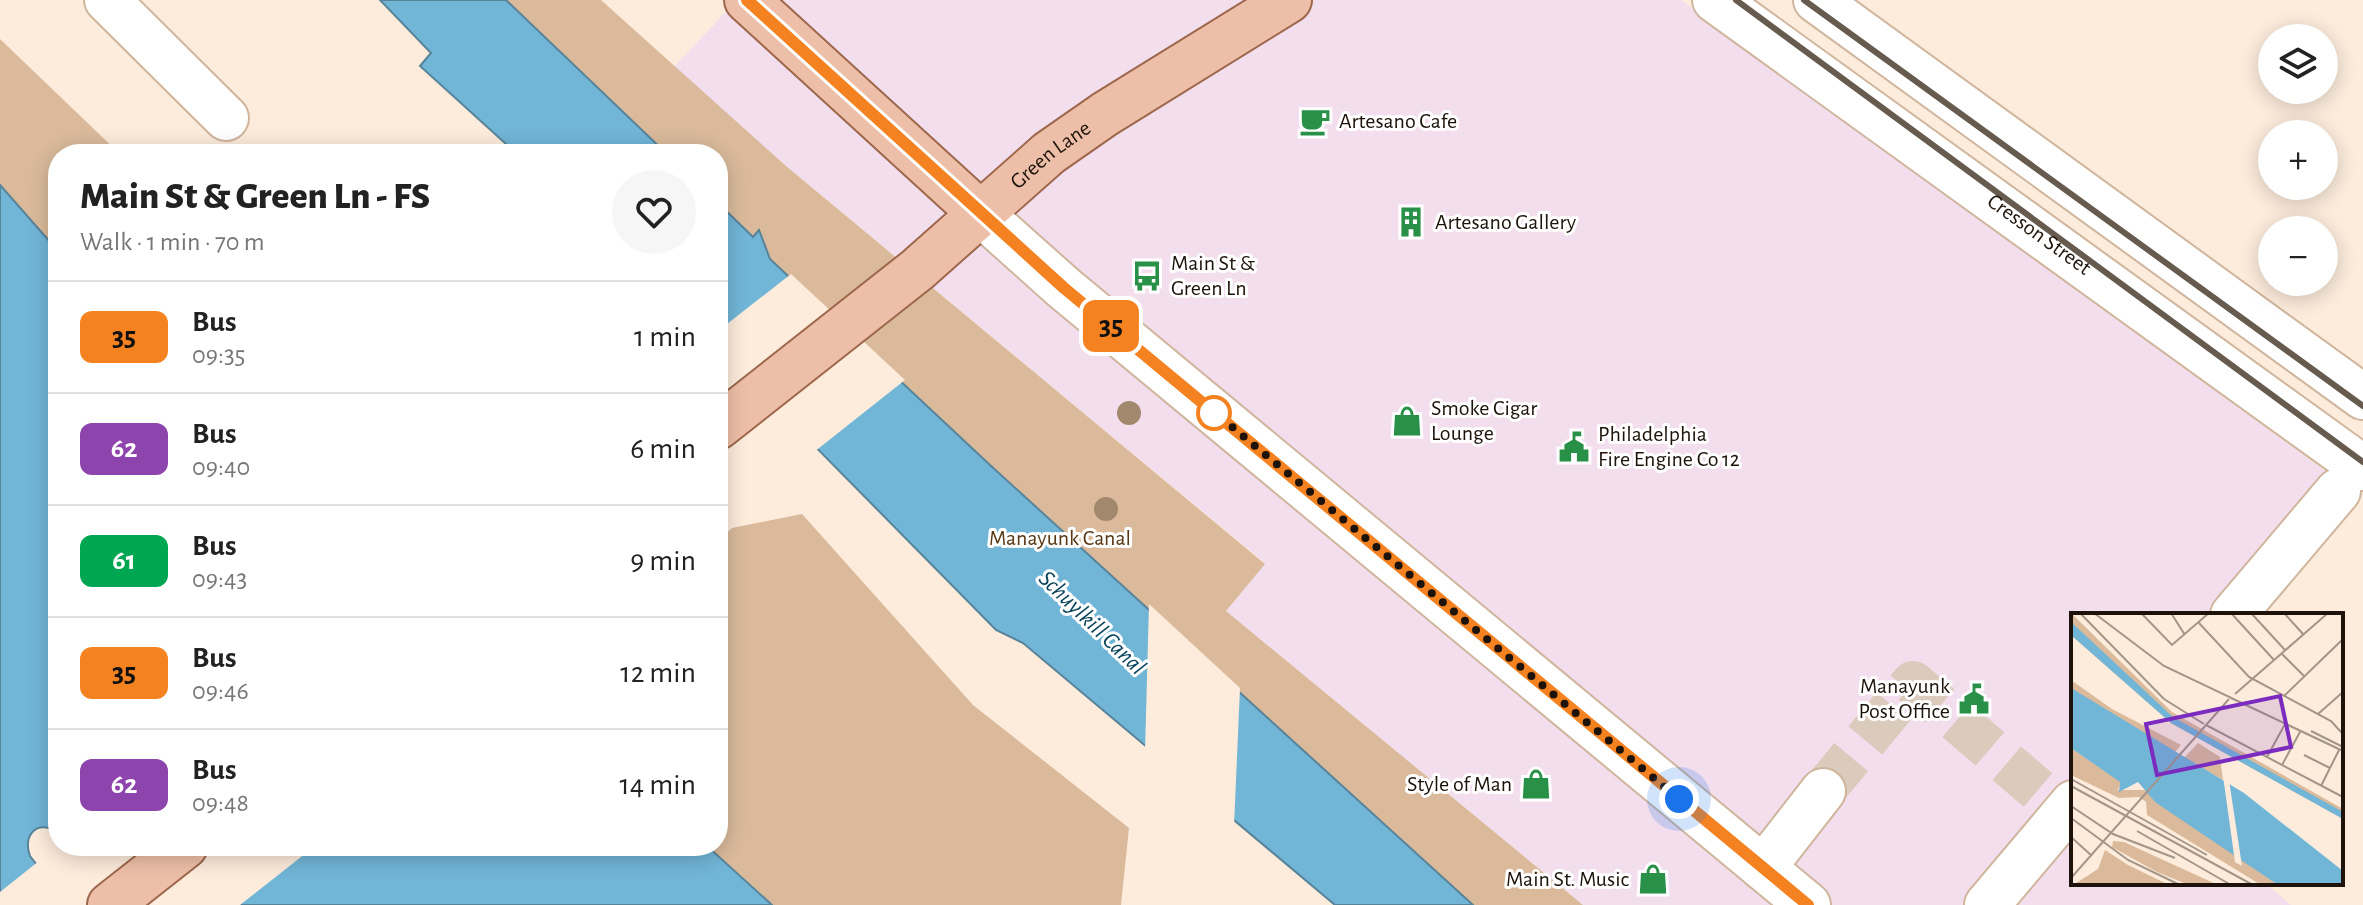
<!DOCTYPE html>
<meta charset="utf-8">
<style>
:root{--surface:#fff;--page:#f6f6f6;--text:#222;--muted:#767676;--line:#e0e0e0}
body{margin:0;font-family:"Alegreya Sans",sans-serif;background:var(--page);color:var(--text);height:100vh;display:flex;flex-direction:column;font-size:30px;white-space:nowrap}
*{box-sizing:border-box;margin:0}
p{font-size:26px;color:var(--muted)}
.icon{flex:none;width:44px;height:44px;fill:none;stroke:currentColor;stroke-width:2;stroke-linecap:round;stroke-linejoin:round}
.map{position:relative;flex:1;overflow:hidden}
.sheet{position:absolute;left:48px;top:144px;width:680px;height:712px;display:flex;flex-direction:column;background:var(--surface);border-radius:32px;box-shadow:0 4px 20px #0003}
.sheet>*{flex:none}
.badge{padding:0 16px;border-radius:12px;font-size:28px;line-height:52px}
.controls{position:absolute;left:2258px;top:24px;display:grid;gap:16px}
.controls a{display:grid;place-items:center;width:80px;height:80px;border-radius:50%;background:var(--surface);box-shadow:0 4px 20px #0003;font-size:40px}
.you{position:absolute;width:40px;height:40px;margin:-20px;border:6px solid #fff;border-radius:50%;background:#1a73e8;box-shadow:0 0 0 12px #1a73e833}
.map>.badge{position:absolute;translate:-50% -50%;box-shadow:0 0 0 4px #fff}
.round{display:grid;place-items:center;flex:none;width:84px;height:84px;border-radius:42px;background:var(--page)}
.headline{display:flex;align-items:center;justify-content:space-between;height:136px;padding:0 32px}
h1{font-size:38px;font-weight:800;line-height:60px}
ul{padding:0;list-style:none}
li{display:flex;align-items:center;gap:24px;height:112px;padding:0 32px;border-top:2px solid var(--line)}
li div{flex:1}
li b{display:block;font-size:30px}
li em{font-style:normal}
li .badge{min-width:88px;font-weight:700;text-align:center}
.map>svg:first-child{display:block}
.commercial{fill:#f3deed}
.green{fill:#daba9b}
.water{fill:#71b5d7;stroke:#58849a;stroke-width:2}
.pier{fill:#fdecdc}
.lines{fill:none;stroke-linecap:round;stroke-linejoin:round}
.minor-tunnel{stroke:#dbcbbc;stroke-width:44;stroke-dasharray:44 22;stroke-linecap:butt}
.minor-casing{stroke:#d0b59c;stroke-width:48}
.major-casing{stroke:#9d674b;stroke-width:48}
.minor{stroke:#fff;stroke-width:44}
.major{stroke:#eebfa8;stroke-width:44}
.rail{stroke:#675a4f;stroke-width:6}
.tree{fill:#a2886d}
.line-casing{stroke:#fff;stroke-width:18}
.line{stroke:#f58220;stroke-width:12}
.walk{stroke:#1d130a;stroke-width:8;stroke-dasharray:0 14.4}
.stop-dot{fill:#fff;stroke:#f58220;stroke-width:4}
.labels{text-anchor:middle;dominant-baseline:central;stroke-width:6;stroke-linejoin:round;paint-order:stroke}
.poi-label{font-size:22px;fill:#1d130a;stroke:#fff;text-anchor:start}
.street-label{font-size:22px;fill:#1d130a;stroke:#fff}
.park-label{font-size:22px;fill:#583713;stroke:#fff}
.water-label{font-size:24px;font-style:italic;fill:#08435b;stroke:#fff}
.inset-road{fill:none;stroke:#a39588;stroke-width:2}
.view{fill:#7b2cbf;fill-opacity:0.15;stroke:#7b2cbf;stroke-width:4}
.inset-edge{fill:none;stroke:#1d130a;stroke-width:4}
</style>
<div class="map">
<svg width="2363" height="905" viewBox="0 0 2363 905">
<rect width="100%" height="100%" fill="#fdecdc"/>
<path class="commercial" d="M 737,0 L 1681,0 L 2354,492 L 2246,615 L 2073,615 L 2073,883 L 2265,883 L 2291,905 L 1583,905 L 1226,611 L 1265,563 L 786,166 L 674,67 Z"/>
<path class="green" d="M 380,0 L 601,0 L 786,166 L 1265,564 L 1226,611 L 1583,905 L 1335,905 L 1023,643 L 996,630 L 718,348 L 718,154 L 517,154 L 420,66 L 431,53 Z
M 0,39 L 120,154 L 58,154 L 58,251 L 0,185 Z
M 802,514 L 973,705 L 1129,828 L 1121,905 L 772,905 L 707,846 L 718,846 L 718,540 L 732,528 Z"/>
<path class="water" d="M 380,0 L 506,0 L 667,154 L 517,154 L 420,66 L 431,53 Z
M 0,185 L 58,251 L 58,833 C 38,818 22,835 30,856 L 68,905 L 0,905 Z
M 718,203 L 753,237 L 759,230 L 770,259 L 990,465 L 1473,905 L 1335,905 L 1023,643 L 996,630 L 718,348 Z
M 69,846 L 707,846 L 772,905 L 115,905 Z"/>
<path class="pier" d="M 791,274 L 905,380 L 814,452 L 718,354 L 718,331 Z
M 1149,604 L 1240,688 L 1234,826 L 1145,751 Z
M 65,846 L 315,846 L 240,905 L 110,905 Z
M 39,861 L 72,905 L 0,905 L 0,892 Z"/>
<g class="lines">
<path class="minor-tunnel" d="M 1823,791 L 1913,683 L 2038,790"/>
<g class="minor-casing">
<g id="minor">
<path d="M 107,0 L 226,118"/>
<path id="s1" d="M 1715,0 L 2363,468"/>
<path d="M 1816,0 L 2363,397"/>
<path d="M 980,213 L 1064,288 L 1808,905"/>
<path d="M 2233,615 L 2338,491"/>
<path d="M 1763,868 L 1823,791"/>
<path d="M 1987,905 L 2073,803"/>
</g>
</g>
<g class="major-casing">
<g id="major">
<path d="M 747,0 L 980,213"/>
<path id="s2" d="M 718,427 L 917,270 L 1049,153 L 1105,114 L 1289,0"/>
<path d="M 110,905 L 185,846"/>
</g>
</g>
<use href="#minor" class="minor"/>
<use href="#major" class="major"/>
<path class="rail" d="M 1736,0 L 2363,462
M 1804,0 L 2363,406"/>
</g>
<g class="tree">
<circle cx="1129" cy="413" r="12"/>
<circle cx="1106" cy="509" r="12"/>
</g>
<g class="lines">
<g class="line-casing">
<path id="line" d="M 747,0 L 1064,288 L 1808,905"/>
</g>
<use href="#line" class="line"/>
<path class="walk" d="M 1214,413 L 1207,406 L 1679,799"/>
</g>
<defs>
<g id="cafe-bare" transform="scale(2.4)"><path d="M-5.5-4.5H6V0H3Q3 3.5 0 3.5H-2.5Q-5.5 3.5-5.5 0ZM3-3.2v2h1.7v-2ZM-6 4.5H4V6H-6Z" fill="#289047" stroke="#fff" stroke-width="2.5" paint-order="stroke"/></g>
<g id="building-bare" transform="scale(2.4)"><path d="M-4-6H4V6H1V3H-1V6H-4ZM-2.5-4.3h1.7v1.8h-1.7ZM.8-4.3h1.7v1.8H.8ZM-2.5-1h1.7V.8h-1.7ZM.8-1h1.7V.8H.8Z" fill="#289047" stroke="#fff" stroke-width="2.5" paint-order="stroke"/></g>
<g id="bus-bare" transform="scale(2.4)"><path d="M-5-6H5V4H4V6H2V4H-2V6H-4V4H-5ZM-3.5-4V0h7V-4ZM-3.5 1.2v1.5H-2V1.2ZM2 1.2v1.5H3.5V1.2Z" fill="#289047" stroke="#fff" stroke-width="2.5" paint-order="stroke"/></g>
<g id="shop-bare" transform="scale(2.4)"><path d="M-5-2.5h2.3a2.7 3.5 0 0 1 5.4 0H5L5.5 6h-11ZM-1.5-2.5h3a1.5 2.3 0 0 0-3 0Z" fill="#289047" stroke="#fff" stroke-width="2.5" paint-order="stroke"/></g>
<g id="civic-bare" transform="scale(2.4)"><path d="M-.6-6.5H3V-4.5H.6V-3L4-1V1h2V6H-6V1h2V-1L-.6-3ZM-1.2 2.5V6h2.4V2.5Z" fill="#289047" stroke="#fff" stroke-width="2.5" paint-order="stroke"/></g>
</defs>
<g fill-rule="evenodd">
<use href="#cafe-bare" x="1315" y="121"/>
<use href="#building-bare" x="1411" y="222"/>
<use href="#bus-bare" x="1147" y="276"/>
<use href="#shop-bare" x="1407" y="421"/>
<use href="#civic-bare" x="1574" y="447"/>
<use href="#civic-bare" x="1974" y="699"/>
<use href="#shop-bare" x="1536" y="784"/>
<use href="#shop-bare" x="1653" y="879"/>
</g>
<circle class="stop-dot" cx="1214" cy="413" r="16"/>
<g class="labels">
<g class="poi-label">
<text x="1339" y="121">Artesano Cafe</text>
<text x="1435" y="222">Artesano Gallery</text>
<text x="1171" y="263">Main St &amp;<tspan x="1171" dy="25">Green Ln</tspan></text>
<text x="1431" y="408">Smoke Cigar<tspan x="1431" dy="25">Lounge</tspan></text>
<text x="1598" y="434">Philadelphia<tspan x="1598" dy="25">Fire Engine Co 12</tspan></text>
<text x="1950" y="686" text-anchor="end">Manayunk<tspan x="1950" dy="25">Post Office</tspan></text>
<text x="1512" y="784" text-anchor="end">Style of Man</text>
<text x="1629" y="879" text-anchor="end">Main St. Music</text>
</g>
<g class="street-label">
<text stroke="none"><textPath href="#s2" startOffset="430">Green Lane</textPath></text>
<text stroke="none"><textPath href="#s1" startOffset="400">Cresson Street</textPath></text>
</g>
<g class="park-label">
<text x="1060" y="538">Manayunk Canal</text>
</g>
<g class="water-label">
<text transform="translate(1092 623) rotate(44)">Schuylkill Canal</text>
</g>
</g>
<g transform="translate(2071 613)">
<rect width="272" height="272" fill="#fdecdc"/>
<path d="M 0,0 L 101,99 L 272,196 L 272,206 L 100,110 L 0,22 ZM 0,67 L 41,96 L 110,132 L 104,139 L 9,83 L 0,75 ZM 127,130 L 149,144 L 152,167 L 113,145 ZM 0,135 L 50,169 L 47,177 L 73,177 L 207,272 L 190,272 L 76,202 L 75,189 L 68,184 L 48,185 L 0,162 ZM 42,228 L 53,229 L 147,272 L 118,272 L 86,259 L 41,234 ZM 34,237 L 57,252 L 98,272 L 2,272 L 27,256 Z" fill="#daba9b"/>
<path d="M 0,9 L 102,104 L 272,199 L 272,206 L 100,110 L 0,22 ZM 0,75 L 173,180 L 272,258 L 272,272 L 207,272 L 84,189 L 67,169 L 48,179 L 49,169 L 0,135 Z" fill="#71b5d7"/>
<path d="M 152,163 L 158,167 L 171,253 L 164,249 Z" fill="#fdecdc"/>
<path class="inset-road" d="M 9,0 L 93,86 L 133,111M 23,0 L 93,53 L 272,138M 70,0 L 101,32 L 138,0M 100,0 L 114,22M 160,0 L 203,47M 180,0 L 214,37M 213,0 L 232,21M 128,10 L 178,64 L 260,108 L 271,120M 210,40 L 233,63M 164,81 L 257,0M 213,83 L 272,26M 160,85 L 272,138M 247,101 L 272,79M 135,112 L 272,184M 240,118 L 272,134M 233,142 L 259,155M 196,144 L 214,111M 211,152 L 229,119M 0,166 L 136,242M 0,173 L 182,272M 250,173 L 268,137M 0,193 L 42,221 L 104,245M 0,205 L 57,247 L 109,272M 66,218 L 160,272M 0,224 L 21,243M 0,265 L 158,86"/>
<path class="view" d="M 209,83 L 220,134 L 86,162 L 75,111 Z"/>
<rect width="272" height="272" class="inset-edge"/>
</g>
</svg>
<div class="controls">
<a><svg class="icon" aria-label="layers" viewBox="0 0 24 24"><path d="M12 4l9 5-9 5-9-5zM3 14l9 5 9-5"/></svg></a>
<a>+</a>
<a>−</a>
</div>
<div class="you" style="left:1679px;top:799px"></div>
<b class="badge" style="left:1111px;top:326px;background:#f58220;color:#111">35</b>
<section class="sheet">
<div class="headline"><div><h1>Main St &amp; Green Ln - FS</h1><p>Walk · 1 min · 70 m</p></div><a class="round"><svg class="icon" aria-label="heart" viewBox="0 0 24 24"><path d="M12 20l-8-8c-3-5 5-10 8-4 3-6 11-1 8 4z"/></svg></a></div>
<ul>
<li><span class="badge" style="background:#f58220;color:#111">35</span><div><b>Bus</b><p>09:35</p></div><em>1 min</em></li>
<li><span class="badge" style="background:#8e44ad;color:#fff">62</span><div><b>Bus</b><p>09:40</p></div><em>6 min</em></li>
<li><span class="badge" style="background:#00a651;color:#fff">61</span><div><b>Bus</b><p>09:43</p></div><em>9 min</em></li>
<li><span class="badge" style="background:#f58220;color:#111">35</span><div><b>Bus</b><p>09:46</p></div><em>12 min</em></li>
<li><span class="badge" style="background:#8e44ad;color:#fff">62</span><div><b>Bus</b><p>09:48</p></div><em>14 min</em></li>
</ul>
</section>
</div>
